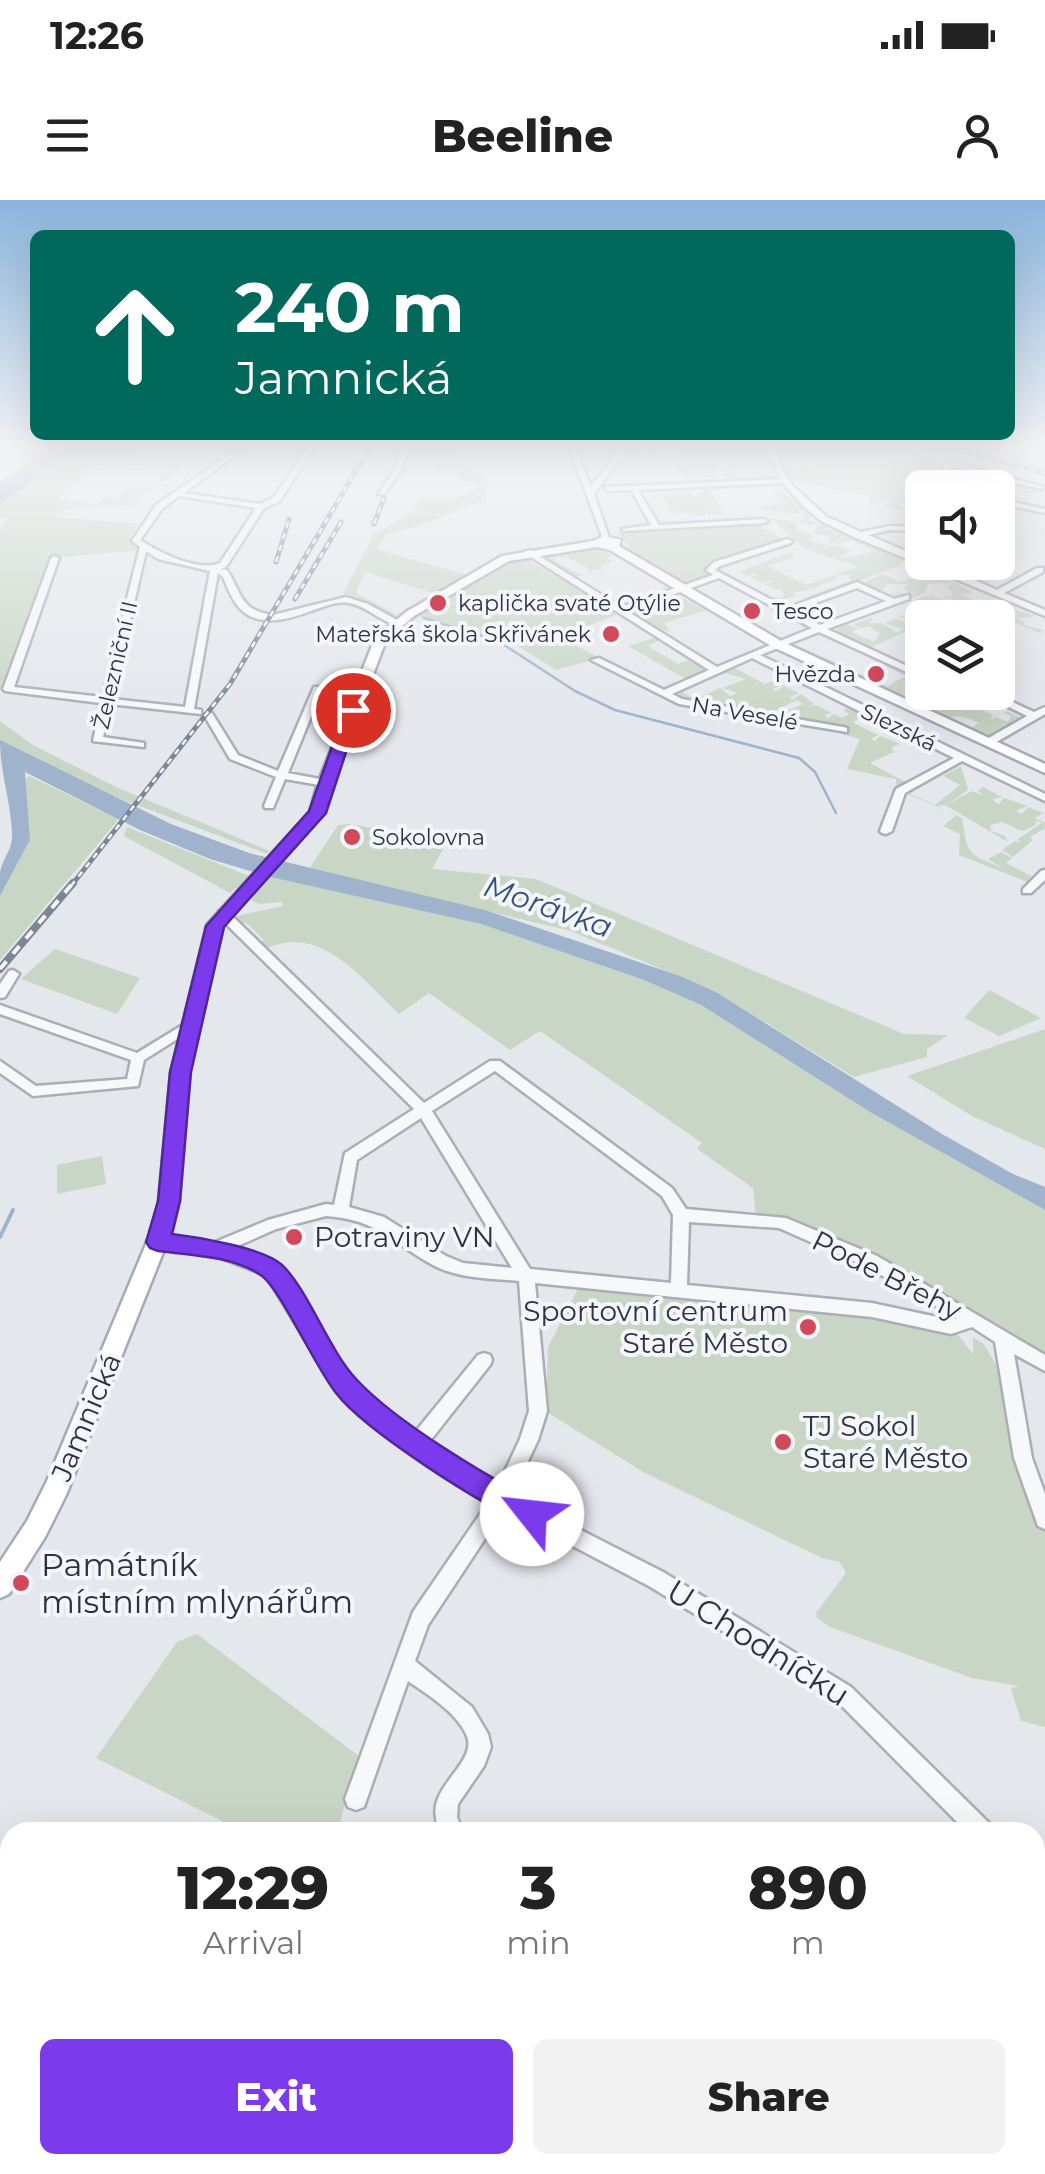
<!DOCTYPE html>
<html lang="en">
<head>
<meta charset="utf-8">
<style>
  body { margin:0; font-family:Montserrat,sans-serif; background:#f2f2f2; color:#222; height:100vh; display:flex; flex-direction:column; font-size:38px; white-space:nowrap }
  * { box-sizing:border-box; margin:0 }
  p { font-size:32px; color:#767676 }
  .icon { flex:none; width:55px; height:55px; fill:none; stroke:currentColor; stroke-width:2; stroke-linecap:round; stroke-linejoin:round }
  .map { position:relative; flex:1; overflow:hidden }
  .sheet { position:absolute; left:0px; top:1622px; width:1045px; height:352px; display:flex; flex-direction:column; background:#fff; border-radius:30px 30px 0 0; box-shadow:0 10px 40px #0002 }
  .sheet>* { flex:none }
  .hud { position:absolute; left:30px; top:30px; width:985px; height:210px; border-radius:15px; box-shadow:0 10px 40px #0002; background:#00695c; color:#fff; overflow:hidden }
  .controls { position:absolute; left:905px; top:270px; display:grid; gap:20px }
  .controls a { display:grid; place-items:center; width:110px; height:110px; border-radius:15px; background:#fff; box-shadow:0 10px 40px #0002; font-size:50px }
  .pin { position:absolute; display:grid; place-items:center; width:85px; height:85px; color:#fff; margin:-42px; border:5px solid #fff; border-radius:50%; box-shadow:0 2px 10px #0007 }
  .me { position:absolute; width:110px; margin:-55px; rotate:299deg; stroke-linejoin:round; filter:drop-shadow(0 0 8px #0008) }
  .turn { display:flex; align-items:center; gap:35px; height:210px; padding:0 40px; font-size:45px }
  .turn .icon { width:130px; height:130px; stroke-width:2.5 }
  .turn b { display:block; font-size:70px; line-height:85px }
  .eta { display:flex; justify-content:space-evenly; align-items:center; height:170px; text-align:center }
  .eta b { font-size:60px; font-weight:800; line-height:70px }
  .action { display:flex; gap:20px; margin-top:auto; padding:20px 40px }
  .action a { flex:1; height:115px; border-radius:15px; background:#7c3aed; color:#fff; font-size:40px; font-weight:800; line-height:115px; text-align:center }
  .action a+a { background:#f2f2f2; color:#222 }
  .status { display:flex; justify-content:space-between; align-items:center; height:70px; padding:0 50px; background:#fff; direction:ltr }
  .status svg { height:28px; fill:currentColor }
  header { display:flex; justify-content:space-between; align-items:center; height:130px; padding:0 40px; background:#fff; font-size:45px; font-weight:800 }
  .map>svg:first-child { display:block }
  .green { fill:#c9d6c5 }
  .water { fill:#9fb4cc }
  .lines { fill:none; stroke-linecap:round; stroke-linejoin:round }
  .stream-far1 { stroke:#9fb4cc; stroke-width:2.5 }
  .stream { stroke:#9fb4cc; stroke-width:4 }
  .minor-casing { stroke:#a9aeb7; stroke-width:5 }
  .major-casing { stroke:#a3abb8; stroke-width:5 }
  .minor { fill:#f7f8fa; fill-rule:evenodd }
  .major { fill:#fff; fill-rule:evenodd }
  .rail-far1-casing { stroke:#7d8696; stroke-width:5 }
  .rail-casing { stroke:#7d8696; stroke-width:8 }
  .rail-far1 { stroke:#f4f6f9; stroke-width:2.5; stroke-dasharray:6; stroke-linecap:butt }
  .rail { stroke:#f4f6f9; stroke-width:4; stroke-dasharray:10; stroke-linecap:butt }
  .route { fill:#7c3aed; stroke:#51269a; stroke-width:2.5 }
  .poi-dot { fill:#d1495b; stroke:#f4f6f9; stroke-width:4 }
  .labels { text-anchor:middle; stroke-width:8; stroke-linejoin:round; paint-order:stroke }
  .far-poi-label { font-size:22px; fill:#2b3445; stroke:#f4f6f9; text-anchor:start }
  .far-street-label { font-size:22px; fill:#2b3445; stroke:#f4f6f9 }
  .poi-label { font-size:28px; fill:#2b3445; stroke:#f4f6f9; text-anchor:start }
  .street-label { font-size:28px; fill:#2b3445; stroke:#f4f6f9 }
  .water-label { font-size:30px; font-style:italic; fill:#34527a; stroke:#f4f6f9 }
  .near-poi-label { font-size:32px; fill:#2b3445; stroke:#f4f6f9; text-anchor:start }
  .near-street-label { font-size:32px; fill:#2b3445; stroke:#f4f6f9 }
</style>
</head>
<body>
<div class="status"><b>12:26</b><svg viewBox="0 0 49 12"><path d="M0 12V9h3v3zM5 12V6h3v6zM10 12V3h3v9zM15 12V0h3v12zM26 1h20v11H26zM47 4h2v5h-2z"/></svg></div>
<header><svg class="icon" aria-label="menu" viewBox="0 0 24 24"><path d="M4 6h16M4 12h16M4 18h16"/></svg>Beeline<svg class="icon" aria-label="person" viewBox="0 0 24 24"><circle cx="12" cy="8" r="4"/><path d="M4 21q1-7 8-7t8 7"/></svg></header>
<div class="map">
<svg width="1045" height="1974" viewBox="0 0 1045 1974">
  <rect width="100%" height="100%" fill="#e4e7ec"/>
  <g class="green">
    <polygon points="82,247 140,247 127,262 182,264 173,268 105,263 109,264 92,266 55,302 60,303 74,290 67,299 97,305 104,297 118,298 127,287 154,288 165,270 179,270 131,304 151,309 125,305 131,297 123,305 63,309 54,317 139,324 130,337 138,350 54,358 44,384 38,388 42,390 4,486 0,488 0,330 9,318 0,317 0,304"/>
    <path d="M455,247l2,9h12l3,16 10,3 9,12 -4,5v12l-9,-2 -57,23 -35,9 -10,15 91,26 -31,19 -71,-22 -9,21 41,22 5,-2c-21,11 -37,-21 -59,-19l31,-60 38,-21 8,-15 35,1 21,-9 -5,-9 -16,-4 3,-7 -18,2 -10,-8h-21l3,-15z"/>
    <polygon points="686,247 727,252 738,281 725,283 730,279 728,276 718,275 723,274 721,269 730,269 727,262 716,263 720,270 713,271 717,277 684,277 674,260 678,260 687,272 677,253"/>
    <polygon points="776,247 905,247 942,265 944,285 922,288 922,307 895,302 905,307 896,311 883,306 892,301 874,298 882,303 870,304 869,298 872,297 788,279 783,266 858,273 798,261 782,264"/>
    <polygon points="953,247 995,251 1017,247 1012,253 1023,260 1022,256 1033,247 1045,247 1037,260 1045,262 1045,271"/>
    <polygon points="708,287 724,314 709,314 707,311 705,315 690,315 688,312 677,316 682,313 678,311 674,316 662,295 674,294 678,298 678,294 692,293 697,297 696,293 704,291 693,288"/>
    <polygon points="779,288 811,317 809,320 828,327 820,331 831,329 846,335 819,350 835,345 852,351 839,357 841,359 876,351 851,340 840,343 845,346 836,342 848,336 904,360 898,366 809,400 804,398 852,380 848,377 852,375 834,375 837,379 825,383 819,381 823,384 812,389 806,385 810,390 794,392 796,395 777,403 765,396 781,398 785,394 780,391 786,388 778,390 764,384 772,382 770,380 762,383 751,377 758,375 756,373 748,376 740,372 763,362 768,364 765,362 776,357 782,359 779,356 791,352 794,357 767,366 806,385 859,367 803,348 771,318 796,322 797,331 812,334 810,341 827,345 831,336 814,334 817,325 801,323 804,315 759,309 781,301 777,299 780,296 770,297 780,292 775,290"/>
    <polygon points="757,323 782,340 713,361 706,368 709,377 682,383 634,354 617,332"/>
    <polygon points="594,349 613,355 606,357 612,362 600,366 602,370 590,370 592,373 572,378 538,356 563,351 566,357 555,357 554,361 582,375 590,373 588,368 568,358 565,351"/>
    <polygon points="522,357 621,413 560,437 600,458 556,470 518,446 419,416 504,361"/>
    <polygon points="931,371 974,393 960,394 982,404 979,407 1010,417 1016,413 1011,408 1035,416 1018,419 1025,422 1023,425 1043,430 1040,432 1045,435 979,408 978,406 951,400 953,395 949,399 943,398 954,394 947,387 953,383 928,384 925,393 898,404 909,397 883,394 909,393 904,388 909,384 888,384 881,393 862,383 882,374 900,382 916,378 920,381 929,377 925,374"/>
    <polygon points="675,394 706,410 664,423 670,431 657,430 628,412"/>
    <polygon points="930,395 948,401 946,406 962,404 996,417 964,405 936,417 922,418 922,424 870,448 835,432 839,427 832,428 845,423 858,429 851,432 874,442 880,433 870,428 873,426 861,428 853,425 870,418 873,419 869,423 882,423 897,433 903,429 885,423 896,418 914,425 920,423 898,417 912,412 920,417 914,412 925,407 935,410 927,406 931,403 913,400"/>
    <polygon points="657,437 659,440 648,446 678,464 694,458 709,471 686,479 628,446"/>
    <path d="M792,443l95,43 19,-10 -35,-17 8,-2 43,21v14l17,1 3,4 -1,-4h7l-3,2 7,3 -2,3 23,5 -1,4 5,-2 16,7 -2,5 5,-3 12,5 3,-6 -7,-3 3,-2 13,7 -13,8 -7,-3 5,3 -17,11 -17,-9 8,-5c-15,-7 -18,-7 -33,-6z"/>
    <polygon points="733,467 765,484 774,480 782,485 773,489 775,491 784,486 799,493 790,497 792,500 801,494 814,504 807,507 816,505 832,513 825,515 828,518 834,514 842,518 849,514 843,510 850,506 861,511 857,515 863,513 875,519 867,521 860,518 852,522 878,535 871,539 875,541 880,536 900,544 891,548 894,552 870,563 907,583 896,589 896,579 847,569 860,539 842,534 844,530 775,516 803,504 797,500 767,515 680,500 680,491 695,499 720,488 730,496 738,493 722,488 746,479 722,472"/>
    <polygon points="0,521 33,545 116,587 270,651 267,654 121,599 6,546 0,540"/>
    <path d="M961,566l7,24 -22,15 26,-14 13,5 -7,-5 5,-4 19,10 -9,2 5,6 6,-7 23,8 -11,5 5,3 8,-7 14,6 -8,5 10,5v5l-15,9 3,3 -20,17 -11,-7 13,-9 5,2 -2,-4 24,-16 -7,-3 1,4c-16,13 -18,3 -34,-2l-12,3 1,6 14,5 3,6 -63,-37 -7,1 1,1 23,11c6,37 4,35 40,50l-14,-9 13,-7 11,6 -6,5 27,14 -5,1 5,3 -3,2 -71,-28 1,-21 -17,-8 14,-11 -54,-23 11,-7 4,3 -10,5 27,12 25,-20 -17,-9z"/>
    <polygon points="29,576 119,619 0,760 0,696 30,640 24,580"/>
    <polygon points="348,624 448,640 432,669 536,679 904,834 948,835 927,849 927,857 854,877 716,792 571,731 309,669 338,625"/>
    <path d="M127,627l122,49 16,5 5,-4 211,47 163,56 57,25 169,107 175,98v147l-171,-100 -90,-41 -2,4 -26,-2 -3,-30 -56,-39 5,-6 -162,-112 -30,19 -81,-57 -30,21c-36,-34 -79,-92 -133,-65l-7,-5 5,-4 -16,-16 -14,-2 3,-6 46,-10 -1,-4 -22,2 -8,-3 1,-9 -15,-5 -8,6 -106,-57z"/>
    <polygon points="55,749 140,778 117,814 21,779"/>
    <polygon points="989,790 1041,818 999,836 964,818"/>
    <polygon points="1045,829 1045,949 972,916 907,876"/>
    <polygon points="102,956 106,984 57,994 57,965"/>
    <polygon points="579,1087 808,1107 955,1131 973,1154 973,1137 984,1144 1006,1182 1032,1298 1045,1330 1045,1527 1021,1521 1011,1489 1018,1486 972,1478 830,1427 817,1418 816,1413 846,1373 840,1362 822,1358 645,1273 550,1214 546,1210 548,1147"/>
    <polygon points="197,1434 359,1556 337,1632 244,1632 96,1558 177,1442"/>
    <polygon points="366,1965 491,1965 490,1974 376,1974"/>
  </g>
  <g class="water">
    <polygon points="52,247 81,247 0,304 0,282"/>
    <path d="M0,540l171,84 78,29 236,57 195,66 36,16 226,142 71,40 32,13v23l-175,-98 -169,-107 -57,-25 -163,-56 -211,-47 -60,-18 -70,-29 -115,-58 5,68 -30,56c0,-7 0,-18 0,-24 3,-14 13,-23 12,-38 -1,-32 -12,-61 -12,-94z"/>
  </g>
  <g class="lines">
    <polyline class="stream-far1" points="424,418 498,441 575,491 615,510 799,558 815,572 836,613"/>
    <polyline class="stream" points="0,1037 13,1010"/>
    <g class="minor-casing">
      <g id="minor">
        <path d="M240,247h7l-63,46 76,11 13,-6 36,-51h6l-36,55 -15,6 -38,59 -5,2 6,1c15,23 13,41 46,45l73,-18 22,7 31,17v4c-18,-2 -31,-19 -50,-22 -13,-2 -26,4 -38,8 -24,9 -56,18 -74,-6 -6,-8 -10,-19 -14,-28l-5,-4 -24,136 7,1v4l-91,-10 -7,33 41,6v4l-51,-6 8,-38 -96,-12 -2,-2 48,-131 4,-2 4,2 -45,129 88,10 38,-150 -8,-6 24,-36zM179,296l77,12 -36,55c-22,9 -60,-10 -80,-23l22,-31zM146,351l12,8 52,12 -25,136 -73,-8z"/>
        <polygon points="404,247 410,247 399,274 384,294 378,294 392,274"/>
        <polygon points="569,247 575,247 591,287 622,247 628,247 622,256 644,255 640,247 646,247 652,257 619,260 594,294 610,341 603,339"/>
        <polygon points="697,247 769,253 768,247 774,247 782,269 793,286 827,317 861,332 890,326 922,327 922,331 890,330 868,335 922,358 922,362 933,362 997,390 1037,368 1043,368 1043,372 1004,393 1045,410 1045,416 854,337 821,321 803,306 783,283 638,290 659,325 764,319 768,321 764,323 623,331 622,329 651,325 631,290 608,291 605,287 781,279 771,258"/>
        <polygon points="905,247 913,247 951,262 1044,287 1040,289 951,267 951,288 943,288 944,265"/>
        <polygon points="998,299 1045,309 1045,313 998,303"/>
        <path d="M788,339l4,2 -1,2 -71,23 -5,4 72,38 70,-26 37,17 15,-4v4l-82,30 95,44v6l-103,-47 -59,23 285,139v7l-83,-40 -57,32 -13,38 -6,3 -4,-1 -2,-2 16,-42 58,-31 -202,-100 -80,36 10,5 161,28 4,1v4l-168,-28 -88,-44 8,-2 65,32 45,-20 -186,-118 7,-2 91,57 92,-32 -7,-5 8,-8zM719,378l93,50 -95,39 -90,-56zM857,388l29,13 -66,24 -27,-14z"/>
        <polygon points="314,487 359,488 364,491 359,494 321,492 288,573 325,580 330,583 325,586 285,579 273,608 265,608 264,606 276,577 230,559 204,515 212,513 238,555 278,571"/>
        <polygon points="978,492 991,492 1034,512 1045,507 1045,514 993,544 985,544 985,540 1027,516"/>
        <polygon points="1045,670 1045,680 1031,693 1023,693 1023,689 1041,671"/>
        <path d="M223,710l4,1 197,192 66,-42h10l172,127 14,21 100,9 91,38 168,99v16l-31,-17 18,104 13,36v35l-7,-3 -24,-68 -19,-116 -23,-15 -21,7 -79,-17 -337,-34 12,128 -9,29 -26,55 151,77 188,115 139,137 3,8h-26l-130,-131 -188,-115 -145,-76 -76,115 -13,36 57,46 16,27 3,13 -7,19 -26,38 -1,13 6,15h-22c-2,-4 -5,-9 -5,-14 -7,-33 44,-57 30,-84 -11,-23 -38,-39 -58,-53l-44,126 -8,3 -8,-3 -3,-8 68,-187 76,-111 -119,-81 -38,-36 -66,-109 -53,-20 -55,-8 -6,-2 -2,-4 2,-4 6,-2 55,8 55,-23 58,-16 8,1 11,-52 69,-44 -195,-192v-6zM495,871l167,125 11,19 -2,68 -141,-14 -98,-158zM421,918l91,150 -49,-5 -17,-7 -62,-39 -35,-10 8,-47zM326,1016c53,4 65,26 107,49 26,14 57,13 86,16l10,130 -9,28 -22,47 -68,-45 60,-76 2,-5 -2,-5 -6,-2 -6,2 -62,76 -34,-23 -38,-34 -66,-109 -47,-16 45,-20zM689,1022l90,6 86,38 92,52 -6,2 -79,-17 -185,-18z"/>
        <polygon points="13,770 19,774 5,797 0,798 0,784 9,771"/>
        <polygon points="0,805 137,853 186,823 196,823 198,826 144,860 138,886 33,896 0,873 0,861 36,886 127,879 131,860 0,814"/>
        <polygon points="1035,1672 1045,1677 1045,1704 1035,1699"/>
        <polygon points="0,1758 10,1764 10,1794 0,1788"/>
        <polygon points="176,1965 209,1965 213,1974 180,1974"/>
      </g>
    </g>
    <g class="major-casing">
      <polygon id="major" points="604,336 621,340 619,346 781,441 1045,564 1045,573 773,447 610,350 597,347 509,361 414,416 386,440 332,583 324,613 223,726 189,873 179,1001 172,1030 66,1295 45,1337 9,1394 0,1398 0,1362 27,1321 47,1281 152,1030 159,1001 171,873 207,725 310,612 318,583 375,438 406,412 502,356 593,341"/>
    </g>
    <use href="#minor" class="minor"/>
    <use href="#major" class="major"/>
    <g class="rail-far1-casing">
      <g id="rail-far1">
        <polyline points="948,247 1045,273"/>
        <polyline points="374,324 384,298"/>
        <polyline points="276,362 289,319"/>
        <polyline points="295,399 341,322"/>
        <polyline points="71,686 230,484 370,247"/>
      </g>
    </g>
    <g class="rail-casing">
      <polyline id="rail" points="0,769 73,683"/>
    </g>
    <use href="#rail-far1" class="rail-far1"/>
    <use href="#rail" class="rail"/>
  </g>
  <linearGradient id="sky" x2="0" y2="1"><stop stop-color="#8bb4dd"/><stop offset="0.47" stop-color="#f3f4f6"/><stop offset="1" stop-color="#f3f4f6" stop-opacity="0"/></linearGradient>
  <rect width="1045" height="523" fill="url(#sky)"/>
  <path class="route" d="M353,505l7,5 -34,103 -102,114 -33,145 -11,129 -8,33c25,3 92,14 110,31 27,26 47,86 75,115 39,42 133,99 185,124l4,10 -4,9 -10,4c-45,-18 -168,-97 -196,-134 -19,-23 -56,-104 -74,-117 -28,-20 -72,-21 -104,-25l-8,-3 -4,-6 12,-41 12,-129 36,-146 103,-115 36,-101z"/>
  <g class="poi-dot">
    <circle cx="438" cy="403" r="10"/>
    <circle cx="752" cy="411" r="10"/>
    <circle cx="611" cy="434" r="10"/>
    <circle cx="876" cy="474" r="10"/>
    <circle cx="352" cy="637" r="10"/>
    <circle cx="294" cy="1037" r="10"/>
    <circle cx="808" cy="1127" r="10"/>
    <circle cx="783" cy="1242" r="10"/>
    <circle cx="21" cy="1383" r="10"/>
  </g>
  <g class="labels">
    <g class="far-poi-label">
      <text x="458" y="411">kaplička svaté Otýlie</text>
      <text x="772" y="419">Tesco</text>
      <text x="591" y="442" text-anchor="end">Mateřská škola Skřivánek</text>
      <text x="856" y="482" text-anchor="end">Hvězda</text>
      <text x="372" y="645">Sokolovna</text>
    </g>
    <g class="far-street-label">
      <text transform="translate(115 465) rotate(-77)" y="8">Železniční II</text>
      <text transform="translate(745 513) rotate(10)" y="8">Na Veselé</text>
      <text transform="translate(899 527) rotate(26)" y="8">Slezská</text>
    </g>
    <g class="poi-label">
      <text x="314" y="1047">Potraviny VN</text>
      <text x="788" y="1121" text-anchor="end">Sportovní centrum<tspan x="788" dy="32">Staré Město</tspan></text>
      <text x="803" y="1236">TJ Sokol<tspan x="803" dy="32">Staré Město</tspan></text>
    </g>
    <g class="street-label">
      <text transform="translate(887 1075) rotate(27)" y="10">Pode Břehy</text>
      <text transform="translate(86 1217) rotate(-67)" y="10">Jamnická</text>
    </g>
    <g class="water-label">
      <text transform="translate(548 707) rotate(19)" y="10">Morávka</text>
    </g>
    <g class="near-poi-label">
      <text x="41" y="1376">Památník<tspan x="41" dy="37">místním mlynářům</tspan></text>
    </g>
    <g class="near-street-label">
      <text transform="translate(758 1443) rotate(32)" y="11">U Chodníčku</text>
    </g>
  </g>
</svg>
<div class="controls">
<a><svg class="icon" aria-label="sound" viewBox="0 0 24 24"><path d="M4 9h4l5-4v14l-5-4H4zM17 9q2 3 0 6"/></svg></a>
<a><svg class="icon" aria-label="layers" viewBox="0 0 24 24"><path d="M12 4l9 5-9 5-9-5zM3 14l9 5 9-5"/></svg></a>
</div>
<div class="pin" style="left:353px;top:510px;background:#d93025"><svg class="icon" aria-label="arrive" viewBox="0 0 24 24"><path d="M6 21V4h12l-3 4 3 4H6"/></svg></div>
<svg class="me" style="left:532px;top:1314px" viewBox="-20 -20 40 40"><circle r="19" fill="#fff"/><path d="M0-13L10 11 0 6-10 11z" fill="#7c3aed"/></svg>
<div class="hud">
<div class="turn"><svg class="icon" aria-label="ahead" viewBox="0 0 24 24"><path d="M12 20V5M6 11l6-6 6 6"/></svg><div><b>240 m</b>Jamnická</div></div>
</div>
<section class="sheet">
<div class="eta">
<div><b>12:29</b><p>Arrival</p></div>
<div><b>3</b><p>min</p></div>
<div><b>890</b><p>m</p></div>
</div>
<div class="action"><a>Exit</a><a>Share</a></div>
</section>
</div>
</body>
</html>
